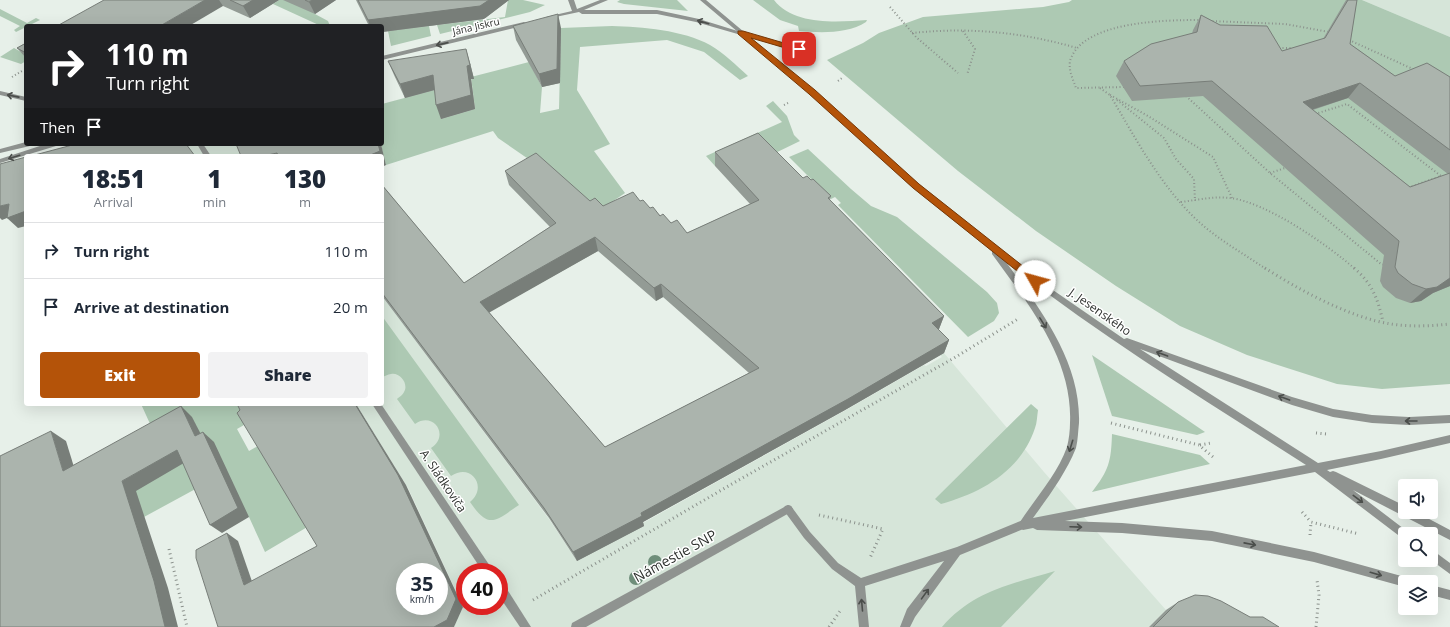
<!DOCTYPE html>
<html lang="en">
<head>
<meta charset="utf-8">
<style>
  body { margin:0; font-family:"Open Sans",sans-serif; background:#f2f2f3; color:#1f2937; height:100vh; display:flex; flex-direction:column; font-size:15px; white-space:nowrap }
  * { box-sizing:border-box; margin:0 }
  p { font-size:13px; color:#747a83 }
  .icon { flex:none; width:22px; height:22px; fill:none; stroke:currentColor; stroke-width:2; stroke-linecap:round; stroke-linejoin:round }
  .map { position:relative; flex:1; overflow:hidden }
  .panel { position:absolute; left:24px; top:154px; width:360px; height:252px; display:flex; flex-direction:column; background:#fff; border-radius:4px; box-shadow:0 4px 16px #0002 }
  .panel>* { flex:none }
  .banner { position:absolute; left:24px; top:24px; width:360px; height:122px; border-radius:4px; box-shadow:0 4px 16px #0002; background:#202124; color:#fff; overflow:hidden }
  .fabs { position:absolute; left:1398px; top:479px; display:grid; gap:8px }
  .fabs a { display:grid; place-items:center; width:40px; height:40px; border-radius:4px; background:#fff; box-shadow:0 4px 16px #0002; font-size:20px }
  .speed { position:absolute; left:396px; top:563px; display:flex; gap:8px; font-size:20px; font-weight:700; text-align:center }
  .speed>* { display:grid; place-content:center; width:52px; height:52px; border-radius:50%; background:#fff; box-shadow:0 4px 16px #0002; line-height:1 }
  .speed small { font-size:10px; font-weight:400 }
  .speed .limit { border:6px solid #d22; background:#fff; color:#111 }
  .pin { position:absolute; display:grid; place-items:center; width:34px; height:34px; color:#fff; margin:-17px; border-radius:8px; box-shadow:0 2px 6px #0006 }
  .me { position:absolute; width:44px; margin:-22px; rotate:308deg; stroke-linejoin:round; filter:drop-shadow(0 0 3px #0008) }
  .turn { display:flex; align-items:center; gap:14px; height:84px; padding:0 16px; font-size:18px }
  .turn .icon { width:52px; height:52px; stroke-width:2.5 }
  .turn b { display:block; font-size:28px; line-height:34px }
  .then { display:flex; align-items:center; height:38px; padding:0 16px; background:#0003; gap:8px; font-size:15px }
  .eta { display:flex; justify-content:space-evenly; align-items:center; height:68px; text-align:center }
  .eta b { font-size:24px; font-weight:800; line-height:28px }
  .action { display:flex; gap:8px; margin-top:auto; padding:8px 16px }
  .action a { flex:1; height:46px; border-radius:4px; background:#b45309; color:#fff; font-size:16px; font-weight:800; line-height:46px; text-align:center }
  .action a+a { background:#f2f2f3; color:#1f2937 }
  ul { padding:0; list-style:none }
  li { display:flex; align-items:center; gap:12px; height:56px; padding:0 16px; border-top:1px solid #e0e1e3 }
  li div { flex:1 }
  li b { display:block; font-size:15px }
  li em { font-style:normal }
  .map>svg:first-child { display:block }
  .built { fill:#d6e5d9; fill-rule:evenodd }
  .green { fill:#adc9b3 }
  .lines { fill:none; stroke-linecap:round; stroke-linejoin:round }
  .path-far1 { stroke:#8b918c; stroke-width:2; stroke-dasharray:1 2.5; stroke-linecap:butt }
  .path { stroke:#8b918c; stroke-width:3; stroke-dasharray:1 3.5; stroke-linecap:butt }
  .service { fill:#8f9390; fill-rule:evenodd }
  .pedestrian { fill:#8f9390; fill-rule:evenodd }
  .minor { fill:#8f9390; fill-rule:evenodd }
  .tertiary { fill:#8f9390; fill-rule:evenodd }
  .tree { fill:#6f8e7a }
  .wall { fill:#939b95; fill-rule:evenodd }
  .shaded-wall { fill:#787e79 }
  .building { fill:#abb4ad; stroke:#787e79; fill-rule:evenodd }
  .oneway { stroke:#4b4e4b }
  .route { fill:#b45309; stroke:#753606 }
  .labels { text-anchor:middle; stroke-width:3; stroke-linejoin:round; paint-order:stroke }
  .far-street-label { font-size:10px; fill:#2e312e; stroke:#fff }
  .street-label { font-size:12px; fill:#2e312e; stroke:#fff }
  .near-street-label { font-size:14px; fill:#2e312e; stroke:#fff }
</style>
</head>
<body>
<div class="map">
<svg width="1450" height="627" viewBox="0 0 1450 627">
  <rect width="100%" height="100%" fill="#e7f0e9"/>
  <g class="built">
    <polygon points="1362,0 1450,0 1450,37"/>
    <polygon points="186,144 242,144 247,156 195,156"/>
    <path d="M382,296l167,223 28,42 66,-38 203,-113 78,-45 2,1 16,-9 -2,-2 4,-2 100,119 122,138 -17,17h-695l9,-21 -55,-118 -52,-84h26zM465,572h34v34h-34z"/>
  </g>
  <g class="green">
    <polygon points="279,0 302,0 315,14 328,21 330,26 321,26 273,4"/>
    <polygon points="508,0 523,0 545,5 530,12 440,34 437,25 505,17"/>
    <polygon points="620,0 677,0 688,11 624,4 617,2"/>
    <path d="M753,0h21c20,26 64,22 93,20l-1,2c-18,12 -46,11 -67,9l-1,-5 -18,-6z"/>
    <polygon points="1072,0 1362,0 1450,37 1450,384 1382,389 1337,384 1247,355 1180,326 1116,286 1036,231 958,171 827,60 863,43 879,33 923,17 1043,7 1069,2"/>
    <polygon points="0,9 27,23 36,18 40,20 16,32 14,30 20,26 0,16"/>
    <polygon points="429,26 431,36 391,46 388,31"/>
    <path d="M612,26c30,1 71,4 98,19 14,8 26,20 38,31l-8,4 -36,-28 -37,-12 -87,7 -3,43 33,54 -16,7 31,42 -32,22 -53,-48 -42,-29 -5,-7 -107,34 -5,-20 -26,-1h27v-40l56,-15 3,30 34,-10 -4,-32 58,-15 13,25 -2,26 19,-4 2,-81z"/>
    <polygon points="14,48 23,53 26,52 26,61 21,64 0,57"/>
    <polygon points="773,101 787,116 794,135 800,141 767,157 715,166 706,156 782,122 766,106"/>
    <polygon points="808,149 851,189 871,206 897,217 987,292 997,303 999,313 994,321 968,337 838,205 841,203 835,197 831,199 789,157"/>
    <path d="M382,316l137,189c-24,16 -30,25 -49,-3 18,-14 2,-40 -19,-26l-20,-28c19,-12 3,-37 -16,-24l-18,-25c2,-2 6,-4 7,-7 5,-8 -4,-20 -13,-18 -3,0 -7,3 -9,3z"/>
    <polygon points="1092,355 1205,432 1197,435 1112,416"/>
    <polygon points="141,404 241,404 251,421 237,429 249,451 263,443 309,526 265,552 249,517 201,486 98,542 156,437"/>
    <path d="M1031,404l7,6c-1,6 -1,13 -3,18 -14,43 -54,65 -94,76l-6,-5z"/>
    <path d="M1112,434l88,21 10,9 -118,28c17,-22 19,-30 20,-58z"/>
    <path d="M1055,571l-54,56h-59c31,-36 70,-43 113,-56z"/>
  </g>
  <g class="lines">
    <g class="path-far1">
      <polyline points="890,7 916,37 958,73"/>
      <polyline points="1209,21 1285,24 1329,32"/>
      <polyline points="963,31 975,49 967,75"/>
      <path d="M912,33c57,-6 110,-1 165,15"/>
      <polyline points="1349,40 1415,70"/>
      <polyline points="1279,48 1294,48"/>
      <polyline points="12,77 22,71"/>
      <polyline points="838,81 842,78"/>
      <path d="M1124,87l-48,1c-3,-9 -9,-20 -5,-30 15,-37 95,-38 129,-38"/>
      <path d="M1100,88l10,7c26,44 51,92 89,127 20,18 45,32 67,47"/>
      <polyline points="1110,95 1148,116 1213,157 1232,198"/>
      <polyline points="1186,96 1270,173 1381,264 1385,265"/>
      <polyline points="1117,100 1164,138 1176,159 1194,179 1195,201"/>
      <polyline points="784,105 788,103"/>
      <polyline points="1315,114 1347,104 1441,176 1407,188"/>
      <polyline points="1270,173 1285,168"/>
      <path d="M1181,202c16,-2 33,-6 49,-4 36,4 98,47 125,71"/>
    </g>
    <g class="path">
      <path d="M1265,268c34,22 86,50 126,56 20,3 40,2 59,0"/>
      <path d="M1354,268c18,15 24,31 29,54"/>
      <polyline points="1111,423 1199,445 1213,457"/>
      <polyline points="1316,433 1327,434"/>
      <polyline points="1200,445 1211,443"/>
      <polyline points="1302,512 1311,522"/>
      <polyline points="819,515 883,529 870,558"/>
      <polyline points="1310,535 1311,522 1359,534"/>
      <polyline points="169,549 187,627"/>
      <polyline points="533,600 737,481 954,358 1018,319"/>
      <polyline points="829,627 840,611"/>
      <polyline points="1316,627 1319,595 1317,580"/>
    </g>
    <polygon class="service" points="741,31 815,53 816,54 813,56 739,34 738,33"/>
    <g class="pedestrian">
      <polygon points="197,144 203,144 211,156 204,156"/>
      <polygon points="372,404 381,404 494,572 483,572"/>
      <polygon points="788,505 791,506 793,509 791,512 586,627 571,627 572,623"/>
      <polygon points="499,582 503,583 531,627 520,627 499,596"/>
    </g>
    <g class="minor">
      <polygon points="568,0 574,0 577,9 600,0 608,0 584,10 657,10 699,19 744,33 741,35 696,22 657,14 582,14 579,12 546,19 546,17 572,11"/>
      <polygon points="524,22 527,24 526,25 382,60 382,56"/>
      <polygon points="0,91 26,97 26,101 0,95"/>
      <polygon points="26,142 26,144 31,144 30,146 0,153 0,149"/>
      <polygon points="46,144 57,144 56,146 0,163 0,159"/>
      <polygon points="788,505 791,506 810,532 838,563 861,578 957,547 1023,520 1026,522 1028,525 1026,528 960,555 915,617 910,627 900,627 907,609 944,561 865,586 869,627 859,627 855,586 832,569 804,538 785,512 783,509 785,506"/>
    </g>
    <g class="tertiary">
      <path d="M700,0h6l108,91 105,93 131,104 74,51 3,-1 165,59 41,12 39,6 37,2 41,-2v8l-41,2 -37,-2 -39,-6 -41,-12 -152,-56 178,114 63,-12 69,-16v8l-69,16 -54,11 3,2 3,-1 3,1 69,34v6h11l34,18v10l-97,-50 55,42 1,2h-4v6l-3,-2 -87,-66 -250,49 57,2 90,8 102,21 91,25 4,1 1,4h-5v5l-91,-25 -102,-21 -90,-8 -85,-3 -4,-2 -10,2 -3,-2 -2,-3 2,-3c15,-23 38,-49 47,-75 2,-8 3,-17 3,-24 3,-65 -42,-119 -78,-169v-3l-79,-63 -103,-95zM1006,262c95,75 199,138 300,203l-273,53c16,-22 33,-45 43,-70 2,-8 2,-17 3,-25 2,-61 -38,-113 -73,-161z"/>
      <polygon points="1431,549 1450,563 1450,574 1431,560"/>
      <polygon points="1431,585 1450,590 1450,600 1431,595"/>
    </g>
  </g>
  <g class="tree">
    <circle cx="655" cy="562" r="7"/>
    <circle cx="636" cy="578" r="7"/>
  </g>
  <g class="wall">
    <polygon points="104,0 279,0 250,18 223,6"/>
    <polygon points="283,0 336,0 315,14"/>
    <polygon points="356,0 509,0 484,19 382,32 382,26 369,26"/>
    <path d="M1346,0h11l-7,44 45,32 55,1v209l-17,7 -12,8 -11,2 -14,-5 -13,-11 -3,-6 4,-26 -181,-159 -71,5 -16,-25 8,-15 68,-27 1,-4 8,-15 19,10 62,26 41,-12zM1348,98l100,76 -38,13 -97,-77z"/>
    <polygon points="513,26 561,28 560,83 542,87 516,40"/>
    <polygon points="26,43 26,58 17,48"/>
    <polygon points="388,61 470,63 474,79 471,79 475,109 441,119 435,90 405,98 394,75"/>
    <path d="M715,152l88,26 8,2 20,16 -1,4 114,116 -5,13h-1l11,11 -5,13 -99,57 -202,112 1,4 -67,35 -28,-43 -167,-222v-111l82,98 86,-56 -41,-42 -4,-14 98,35 37,-5 31,22 16,10 63,-29 -35,-38zM598,251l58,50 7,-4 86,76 -144,74 -116,-135z"/>
    <polygon points="1178,602 1250,617 1279,627 1149,627 1166,610"/>
  </g>
  <g class="shaded-wall">
    <polygon points="205,0 219,0 223,6 189,26 160,26"/>
    <polygon points="253,0 279,0 250,18 243,6"/>
    <polygon points="312,0 336,0 315,14 309,2"/>
    <polygon points="489,0 509,0 484,19 382,32 382,26 370,26 368,20"/>
    <polygon points="558,14 561,28 560,83 542,87 539,74"/>
    <polygon points="466,49 470,63 474,79 471,79 475,109 441,119 436,105 467,66"/>
    <polygon points="433,75 438,89 405,98 400,84"/>
    <polygon points="1360,83 1348,98 1292,116 1303,102"/>
    <polygon points="378,144 381,144 386,165 382,167 382,156 368,156"/>
    <polygon points="277,153 279,156 263,156"/>
    <polygon points="9,204 26,211 26,226 18,228 7,218 2,220 0,218 0,206"/>
    <polygon points="595,237 598,251 485,315 480,302"/>
    <polygon points="1450,278 1450,286 1433,293 1421,301 1410,303 1426,289"/>
    <polygon points="661,284 663,297 656,301 654,288"/>
    <polygon points="944,316 939,329 927,335 932,323"/>
    <polygon points="949,340 944,353 845,410 643,522 644,526 577,561 573,552 641,513"/>
    <polygon points="355,404 356,404 406,485 463,607 454,627 434,627"/>
    <polygon points="181,406 192,417 207,446 195,436"/>
    <polygon points="51,431 66,441 78,480 63,471"/>
    <polygon points="203,432 214,442 249,517 222,533 210,525"/>
    <polygon points="177,450 189,460 136,491 168,588 178,627 165,627 122,481"/>
    <polygon points="227,533 238,541 256,593 244,585"/>
  </g>
  <g class="building">
    <polygon points="104,0 205,0 160,26 57,26"/>
    <polygon points="230,0 253,0 243,6"/>
    <polygon points="305,0 312,0 309,2"/>
    <polygon points="358,0 489,0 480,6 368,20"/>
    <polygon points="1348,0 1357,0 1350,44 1395,76 1427,63 1450,77 1450,150 1360,83 1303,102 1410,187 1450,173 1450,278 1437,287 1426,289 1412,284 1398,273 1395,267 1399,241 1212,81 1140,86 1124,61 1151,44 1197,32 1201,15 1220,25 1267,26 1282,51 1325,38"/>
    <polygon points="558,14 557,69 539,74 513,26"/>
    <polygon points="26,43 26,53 17,48"/>
    <polygon points="466,49 470,65 467,66 471,95 436,105 433,75 400,84 388,61"/>
    <path d="M758,133l45,45 4,-2 4,4 2,-1 18,17 -3,2 116,118 -12,7 17,17 -101,59 -207,114 1,3 -69,36 -29,-44 -162,-215v-108l82,98 92,-60 -51,-52 31,-18 54,48 5,-3 8,8 30,-14 7,9 3,-1 7,8 3,-1 7,9 3,-2 8,9 6,-3 10,13 72,-33 -44,-48zM595,237l59,51 7,-4 98,84 -154,79 -125,-145z"/>
    <polygon points="76,144 186,144 195,156 31,156"/>
    <polygon points="236,144 378,144 380,151 368,156 279,156 277,153 263,156 241,156"/>
    <polygon points="26,157 26,211 7,218 9,204 0,206 0,164"/>
    <path d="M237,404h118l43,71 58,124 -9,21 -13,7h-216l-22,-69v-8l31,-17 17,52 73,-39 -80,-133 3,-3zM405,572h34v34h-34z"/>
    <polygon points="181,406 195,436 203,432 238,508 210,525 177,450 122,481 154,581 165,627 0,627 0,456 51,431 63,471"/>
    <polygon points="1195,595 1208,596 1221,601 1250,617 1263,617 1279,627 1153,627 1178,602"/>
  </g>
  <defs><path id="oneway-shaft" d="M-6 0H5M1.5-3L5.5 0L1.5 3" fill="none" stroke-width="1.6" stroke-linecap="round" stroke-linejoin="round"/></defs>
  <g class="oneway">
    <use href="#oneway-shaft" transform="translate(703 22) rotate(-164)"/>
    <use href="#oneway-shaft" transform="translate(442 44) rotate(167)"/>
    <use href="#oneway-shaft" transform="translate(13 96) rotate(-169)"/>
    <use href="#oneway-shaft" transform="translate(14 157) rotate(163)"/>
    <use href="#oneway-shaft" transform="translate(1043 323) rotate(58)"/>
    <use href="#oneway-shaft" transform="translate(1162 354) rotate(-160)"/>
    <use href="#oneway-shaft" transform="translate(1284 398) rotate(-160)"/>
    <use href="#oneway-shaft" transform="translate(1411 421) rotate(180)"/>
    <use href="#oneway-shaft" transform="translate(1071 446) rotate(107)"/>
    <use href="#oneway-shaft" transform="translate(1358 499) rotate(37)"/>
    <use href="#oneway-shaft" transform="translate(1076 527) rotate(2)"/>
    <use href="#oneway-shaft" transform="translate(1250 544) rotate(11)"/>
    <use href="#oneway-shaft" transform="translate(1376 574) rotate(16)"/>
    <use href="#oneway-shaft" transform="translate(925 594) rotate(-54)"/>
    <use href="#oneway-shaft" transform="translate(862 605) rotate(-95)"/>
  </g>
  <polygon class="route" points="738,31 743,31 801,48 801,51 799,52 751,38 815,90 919,184 1038,278 1040,281 1038,283 1032,283 913,188 809,94 738,34"/>
  <g class="labels">
    <g class="far-street-label">
      <text transform="translate(476 26) rotate(-13)" y="4">Jána Jiskru</text>
    </g>
    <g class="street-label">
      <text transform="translate(1100 312) rotate(35)" y="4">J. Jesenského</text>
      <text transform="translate(443 481) rotate(56)" y="4">A. Sládkoviča</text>
    </g>
    <g class="near-street-label">
      <text transform="translate(675 556) rotate(-29)" y="5">Námestie SNP</text>
    </g>
  </g>
</svg>
<div class="fabs">
<a><svg class="icon" aria-label="sound" viewBox="0 0 24 24"><path d="M4 9h4l5-4v14l-5-4H4zM17 9q2 3 0 6"/></svg></a>
<a><svg class="icon" aria-label="search" viewBox="0 0 24 24"><circle cx="10" cy="10" r="6"/><path d="M15 15l6 6"/></svg></a>
<a><svg class="icon" aria-label="layers" viewBox="0 0 24 24"><path d="M12 4l9 5-9 5-9-5zM3 14l9 5 9-5"/></svg></a>
</div>
<div class="speed"><div>35<small>km/h</small></div><div class="limit">40</div></div>
<div class="pin" style="left:799px;top:49px;background:#d93025"><svg class="icon" aria-label="arrive" viewBox="0 0 24 24"><path d="M6 21V4h12l-3 4 3 4H6"/></svg></div>
<svg class="me" style="left:1035px;top:281px" viewBox="-20 -20 40 40"><circle r="19" fill="#fff"/><path d="M0-13L10 11 0 6-10 11z" fill="#b45309"/></svg>
<div class="banner">
<div class="turn"><svg class="icon" aria-label="right" viewBox="0 0 24 24"><path d="M7 20v-9h11M14 6l5 5-5 5"/></svg><div><b>110 m</b>Turn right</div></div>
<div class="then">Then<svg class="icon" aria-label="arrive" viewBox="0 0 24 24"><path d="M6 21V4h12l-3 4 3 4H6"/></svg></div>
</div>
<section class="panel">
<div class="eta">
<div><b>18:51</b><p>Arrival</p></div>
<div><b>1</b><p>min</p></div>
<div><b>130</b><p>m</p></div>
</div>
<ul>
<li><svg class="icon" aria-label="right" viewBox="0 0 24 24"><path d="M7 20v-9h11M14 6l5 5-5 5"/></svg><div><b>Turn right</b></div><em>110 m</em></li>
<li><svg class="icon" aria-label="arrive" viewBox="0 0 24 24"><path d="M6 21V4h12l-3 4 3 4H6"/></svg><div><b>Arrive at destination</b></div><em>20 m</em></li>
</ul>
<div class="action"><a>Exit</a><a>Share</a></div>
</section>
</div>
</body>
</html>
